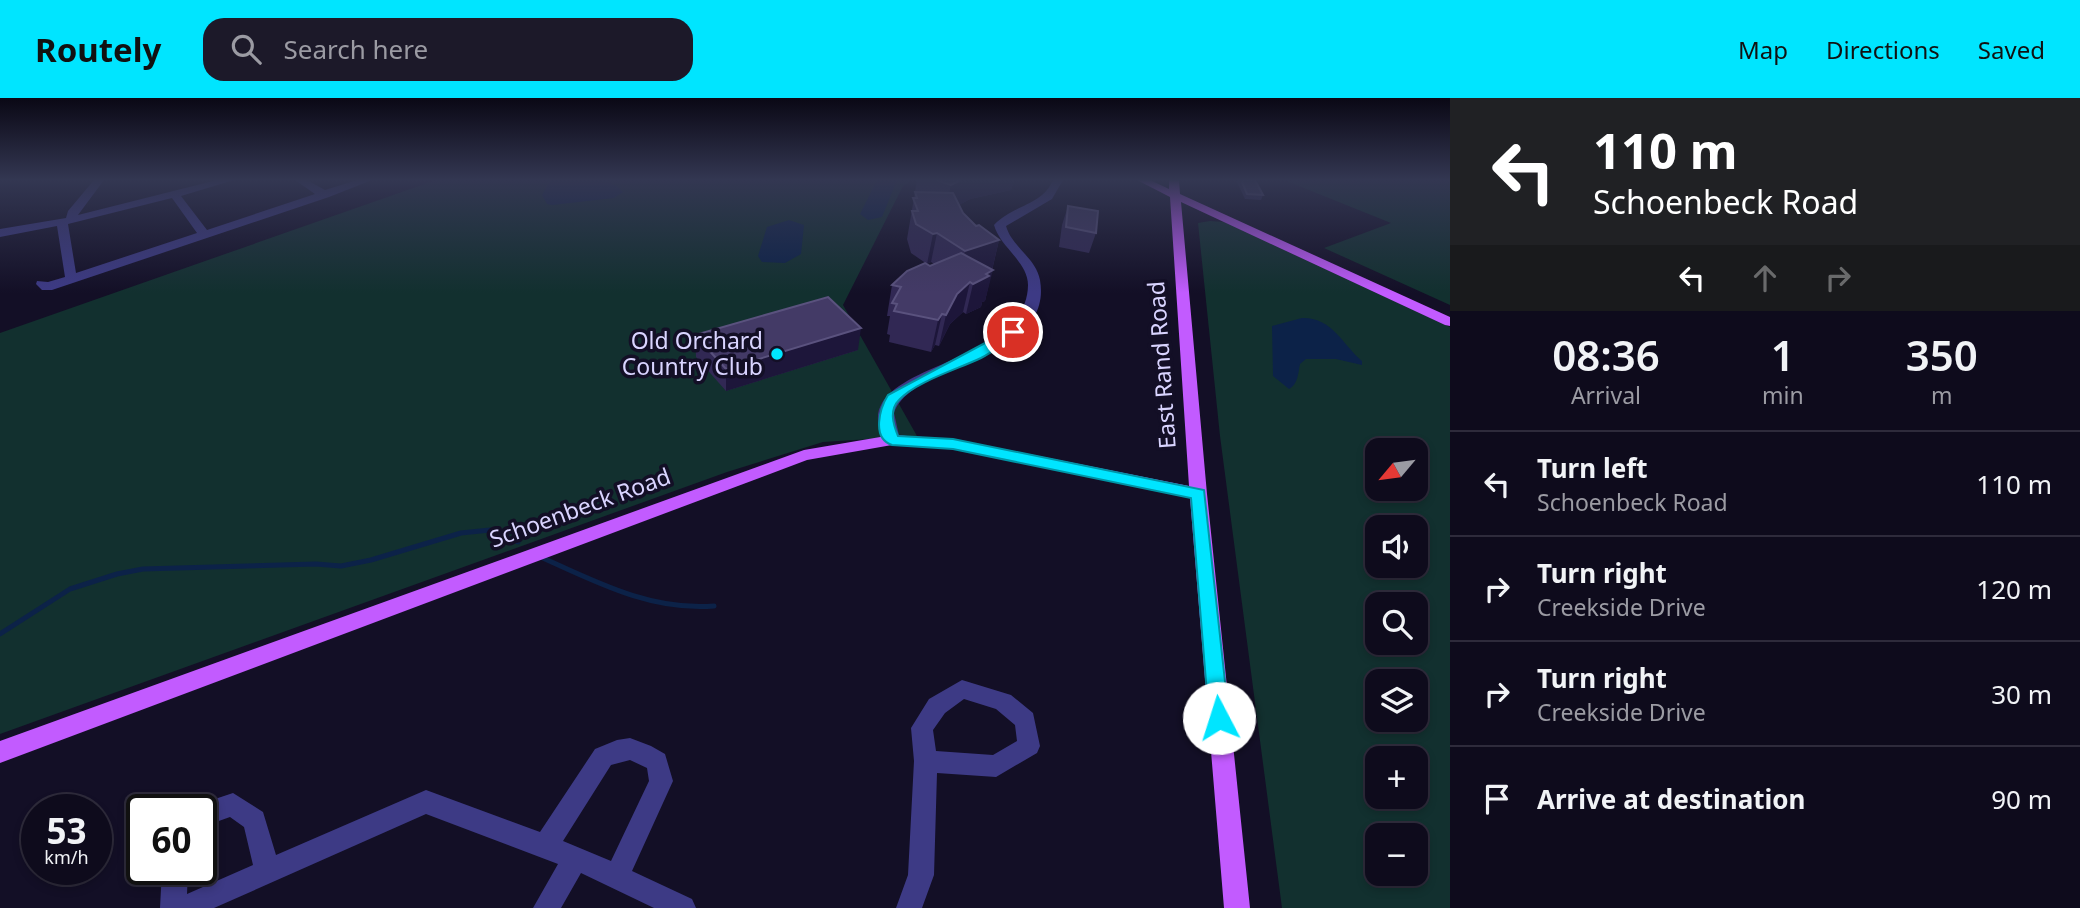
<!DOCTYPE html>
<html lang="en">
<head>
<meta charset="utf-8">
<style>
  body { margin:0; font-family:"Noto Sans",sans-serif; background:#1c1929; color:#f1f3f6; height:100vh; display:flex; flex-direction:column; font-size:26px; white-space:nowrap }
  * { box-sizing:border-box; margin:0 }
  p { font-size:23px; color:#9b9ba3 }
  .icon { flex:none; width:38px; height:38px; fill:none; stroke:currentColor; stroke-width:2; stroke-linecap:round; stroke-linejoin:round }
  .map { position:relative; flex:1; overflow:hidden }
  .panel { display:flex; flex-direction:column; background:#0e0b1c; width:630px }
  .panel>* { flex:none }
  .hud { background:#202124; color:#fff; overflow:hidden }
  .needle { width:46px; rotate:241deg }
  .controls { position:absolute; left:1365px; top:340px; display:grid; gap:14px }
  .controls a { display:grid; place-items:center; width:63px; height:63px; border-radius:14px; background:#0e0b1c; box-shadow:0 4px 10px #0003,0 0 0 2px #2e2b3b; font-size:35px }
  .speed { position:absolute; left:21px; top:696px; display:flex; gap:14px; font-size:35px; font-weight:700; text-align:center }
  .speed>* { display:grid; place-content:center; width:91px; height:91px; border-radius:50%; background:#0e0b1c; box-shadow:0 4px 10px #0003,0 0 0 2px #2e2b3b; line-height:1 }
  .speed small { font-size:18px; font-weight:400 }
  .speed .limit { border:4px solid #111; border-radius:10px; background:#fff; color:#111 }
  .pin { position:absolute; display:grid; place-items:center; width:60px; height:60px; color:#fff; margin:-30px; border:4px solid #fff; border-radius:50%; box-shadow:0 2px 7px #0007 }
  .me { position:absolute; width:77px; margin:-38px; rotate:355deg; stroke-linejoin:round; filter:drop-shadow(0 0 5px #0008) }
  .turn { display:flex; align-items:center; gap:24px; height:147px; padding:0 28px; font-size:32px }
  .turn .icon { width:91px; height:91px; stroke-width:2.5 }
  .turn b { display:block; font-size:49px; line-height:60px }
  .lanes { display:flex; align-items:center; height:66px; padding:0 28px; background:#0003; justify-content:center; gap:35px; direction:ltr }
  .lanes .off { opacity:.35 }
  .eta { display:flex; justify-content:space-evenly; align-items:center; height:119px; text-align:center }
  .eta b { font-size:42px; font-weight:600; line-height:49px }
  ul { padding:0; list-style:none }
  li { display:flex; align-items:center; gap:21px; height:105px; padding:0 28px; border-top:2px solid #2e2b3b }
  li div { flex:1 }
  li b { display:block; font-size:26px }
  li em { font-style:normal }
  header { display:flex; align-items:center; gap:42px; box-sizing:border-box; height:98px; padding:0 35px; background:#00e5ff; color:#111 }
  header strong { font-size:33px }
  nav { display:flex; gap:38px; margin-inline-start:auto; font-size:24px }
  .search { width:490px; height:63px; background:#1c1929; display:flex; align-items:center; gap:18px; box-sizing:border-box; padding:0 24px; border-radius:21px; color:#9b9ba3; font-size:26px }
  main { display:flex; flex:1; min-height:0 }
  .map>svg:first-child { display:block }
  .green { fill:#12302f; fill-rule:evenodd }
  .water { fill:#0c2248 }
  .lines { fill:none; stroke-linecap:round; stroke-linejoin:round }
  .stream { stroke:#0c2248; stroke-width:5 }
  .minor { fill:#3d3a85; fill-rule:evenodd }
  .major { fill:#c25bff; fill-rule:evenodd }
  .wall { fill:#312854 }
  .shaded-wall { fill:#1d163a }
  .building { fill:#433a66; stroke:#5a527e; stroke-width:2 }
  .route { fill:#00e5ff; stroke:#0095a6; stroke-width:2 }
  .poi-dot { fill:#00e5ff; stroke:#130f26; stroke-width:2.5 }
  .labels { text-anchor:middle; stroke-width:7; stroke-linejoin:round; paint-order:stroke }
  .poi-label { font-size:23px; fill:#d9d4ff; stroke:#130f26; text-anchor:end }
  .street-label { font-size:23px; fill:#d9d4ff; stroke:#130f26 }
</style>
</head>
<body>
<header>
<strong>Routely</strong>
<div class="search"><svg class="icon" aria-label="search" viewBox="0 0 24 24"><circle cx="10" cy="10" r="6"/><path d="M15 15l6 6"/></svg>Search here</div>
<nav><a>Map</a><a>Directions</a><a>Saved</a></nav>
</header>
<main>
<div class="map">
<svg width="1450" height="810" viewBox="0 0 1450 810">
  <rect width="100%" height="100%" fill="#130f26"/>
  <g class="green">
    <polygon points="436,82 912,82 903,88 843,207 917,338 823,344 727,374 0,636 0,235"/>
    <polygon points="1284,82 1450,82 1450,207 1324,150 1391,125"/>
    <path d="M1210,123l14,1 226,105v581h-168l-62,-472 -22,-213zM1377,352h39v38h-39zM1377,429h39v38h-39zM1377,506h39v38h-39zM1377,583h39v38h-39zM1377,660h39v38h-39zM1377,737h39v38h-39z"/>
  </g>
  <g class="water">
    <path d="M551,82c22,0 57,-7 72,12l-9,6 -62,7 -5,-1 -5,-9z"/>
    <polygon points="877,82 897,82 882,119 868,122 860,116"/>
    <polygon points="789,122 804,127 801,156 785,165 762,164 758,158 767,129"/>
    <path d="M1302,220c30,-1 40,26 60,43v4l-26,-6h-30l-6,5c-2,10 -2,20 -11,25l-16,-13 -1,-50z"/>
  </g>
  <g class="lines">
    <g class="stream">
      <path d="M543,460c55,25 109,53 171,48"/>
      <polyline points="0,536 70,491 117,476 143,471 316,466 341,468 371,462 461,435 490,432 518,444"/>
    </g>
    <g class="minor">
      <path d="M94,82h10l-26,35 139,-35h17l-53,16 26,34 108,-36 -20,-14h12l18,10 32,-10h15l-43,17 -277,93h-10l-6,-6 1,-3 11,1 17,-5 -8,-51 -57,11v-8l66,-11 2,-7zM172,100l25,35 -121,40 -8,-49z"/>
      <path d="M1053,82h10l-11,19 -46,27c6,21 30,32 34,54 14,82 -127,80 -146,133l6,27 -2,4h-12c-49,-84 141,-71 142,-159 0,-23 -28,-38 -34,-60 18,-20 48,-19 59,-45z"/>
      <path d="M962,582l49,15 22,18 7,33 -3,7 -41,24 -59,-4 -3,102 -12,33h-26l12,-33 6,-114 -3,-33 18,-29zM964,601l32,10 19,16 2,16 -24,14 -57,-4 -3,-21 12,-17z"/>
      <path d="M630,640l21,8 14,8 8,27 -41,90 60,28 4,9h-42l-73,-35 -20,35h-28l25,-44 -132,-50 -212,94h-54l2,-38h26l-1,24 66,-29 -9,-38 -14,-10 -14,5 -15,9v-21h-8l7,-6 33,-11 30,19 13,43 150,-65 114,42 55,-83 22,-9zM630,662l17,8 2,13 -38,80 -48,-20 48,-76z"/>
    </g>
    <polygon class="major" points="1137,82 1150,82 1169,91 1169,82 1179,82 1180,96 1450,219 1450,228 1445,227 1181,104 1207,396 1250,810 1224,810 1190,400 953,351 892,347 807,362 0,665 0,643 804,352 892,337 953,341 1189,388 1170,99"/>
  </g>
  <g class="wall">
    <polygon points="917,82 1014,82 1011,92 970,101 959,107 963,115 976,128 999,142 985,203 982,204 981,209 966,216 963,214 950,226 939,248 935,247 931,254 889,244 890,237 887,236 890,218 887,218 892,187 934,166 931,164 927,166 911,155 907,141"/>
    <polygon points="1236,82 1255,82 1263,97 1261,102 1245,101"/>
    <polygon points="1068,108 1096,135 1089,155 1059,149 1062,127"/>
    <polygon points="695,237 858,252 726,293 696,259"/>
  </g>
  <g class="shaded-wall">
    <polygon points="961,82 1014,82 1011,92 970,101 945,115 951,87"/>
    <polygon points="937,135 931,164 927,166 933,136"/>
    <polygon points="999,142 992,172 958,183 965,153"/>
    <polygon points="993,172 985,203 982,204 981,209 966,216 973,186"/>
    <polygon points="970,184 963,214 950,226 939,248 946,217 957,196"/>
    <polygon points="942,216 935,247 931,254 938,222"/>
    <polygon points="861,230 858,252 726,293 726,271"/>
  </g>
  <g class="building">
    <polygon points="936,82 961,82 951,87"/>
    <polygon points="1241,82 1255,82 1263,97 1247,96"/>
    <polygon points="915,94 953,95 963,115 976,128 979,127 999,142 965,153 937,135 933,136 916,126 912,113 918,113 913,100 917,100"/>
    <polygon points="1068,108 1098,113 1096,135 1066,129"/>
    <polygon points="961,155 993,172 986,176 989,178 973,186 970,184 957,196 946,217 942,216 938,222 894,213 897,206 892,205 901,189 892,187 907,173 925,165 930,168"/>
    <polygon points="828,199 861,230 726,271 695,237"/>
  </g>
  <linearGradient id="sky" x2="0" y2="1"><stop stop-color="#0a0815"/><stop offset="0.42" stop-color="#333752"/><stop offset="1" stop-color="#333752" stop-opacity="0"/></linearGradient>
  <rect width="1450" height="195" fill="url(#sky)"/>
  <path class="route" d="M1013,230l7,4 -2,3c-12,7 -24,16 -37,23 -23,11 -66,24 -82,42 -10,10 -6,24 -1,36l55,3 251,51 25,228 -3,7 -7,2 -7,-2 -3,-7 -18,-220 -238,-49 -61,-4c-21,-7 -12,-37 -4,-50z"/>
  <circle class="poi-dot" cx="777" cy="256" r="7"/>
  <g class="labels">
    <g class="poi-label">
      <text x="763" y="251">Old Orchard<tspan x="763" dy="26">Country Club</tspan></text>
    </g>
    <g class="street-label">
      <text transform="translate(1162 267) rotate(-94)" y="8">East Rand Road</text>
      <text transform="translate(580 410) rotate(-20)" y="8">Schoenbeck Road</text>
    </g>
  </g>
</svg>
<div class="controls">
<a><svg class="needle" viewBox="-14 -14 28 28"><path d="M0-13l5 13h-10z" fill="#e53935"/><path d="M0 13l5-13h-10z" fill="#9b9ba3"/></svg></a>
<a><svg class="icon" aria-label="sound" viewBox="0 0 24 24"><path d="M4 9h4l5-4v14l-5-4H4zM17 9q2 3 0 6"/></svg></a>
<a><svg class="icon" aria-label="search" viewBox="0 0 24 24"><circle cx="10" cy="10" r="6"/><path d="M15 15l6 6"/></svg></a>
<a><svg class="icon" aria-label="layers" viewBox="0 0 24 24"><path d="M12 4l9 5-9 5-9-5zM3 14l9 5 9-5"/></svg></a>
<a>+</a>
<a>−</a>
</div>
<div class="speed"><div>53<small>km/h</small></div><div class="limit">60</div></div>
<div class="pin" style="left:1013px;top:234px;background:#d93025"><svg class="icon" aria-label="arrive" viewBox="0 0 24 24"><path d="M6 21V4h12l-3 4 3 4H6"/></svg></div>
<svg class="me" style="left:1219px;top:620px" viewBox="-20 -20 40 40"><circle r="19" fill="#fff"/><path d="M0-13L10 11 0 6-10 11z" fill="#00e5ff"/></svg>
</div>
<section class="panel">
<div class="hud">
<div class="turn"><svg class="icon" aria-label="left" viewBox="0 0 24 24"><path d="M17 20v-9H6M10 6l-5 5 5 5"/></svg><div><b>110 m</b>Schoenbeck Road</div></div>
<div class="lanes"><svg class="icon" aria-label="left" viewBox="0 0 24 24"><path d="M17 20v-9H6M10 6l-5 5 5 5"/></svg><svg class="icon off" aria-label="ahead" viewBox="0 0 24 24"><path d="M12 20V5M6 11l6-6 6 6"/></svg><svg class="icon off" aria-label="right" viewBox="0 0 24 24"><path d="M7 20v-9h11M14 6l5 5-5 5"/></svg></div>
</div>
<div class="eta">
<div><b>08:36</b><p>Arrival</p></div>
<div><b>1</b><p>min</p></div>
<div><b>350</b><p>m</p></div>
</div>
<ul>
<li><svg class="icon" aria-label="left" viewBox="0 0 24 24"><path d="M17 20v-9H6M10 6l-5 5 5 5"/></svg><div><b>Turn left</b><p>Schoenbeck Road</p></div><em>110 m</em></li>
<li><svg class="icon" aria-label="right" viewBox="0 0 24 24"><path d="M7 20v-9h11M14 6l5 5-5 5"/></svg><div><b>Turn right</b><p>Creekside Drive</p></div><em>120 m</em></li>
<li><svg class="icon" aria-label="right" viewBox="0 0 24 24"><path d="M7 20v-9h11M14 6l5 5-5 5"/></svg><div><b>Turn right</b><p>Creekside Drive</p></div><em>30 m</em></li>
<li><svg class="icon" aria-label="arrive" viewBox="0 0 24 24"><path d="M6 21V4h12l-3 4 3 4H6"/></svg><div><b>Arrive at destination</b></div><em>90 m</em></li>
</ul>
</section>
</main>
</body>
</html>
